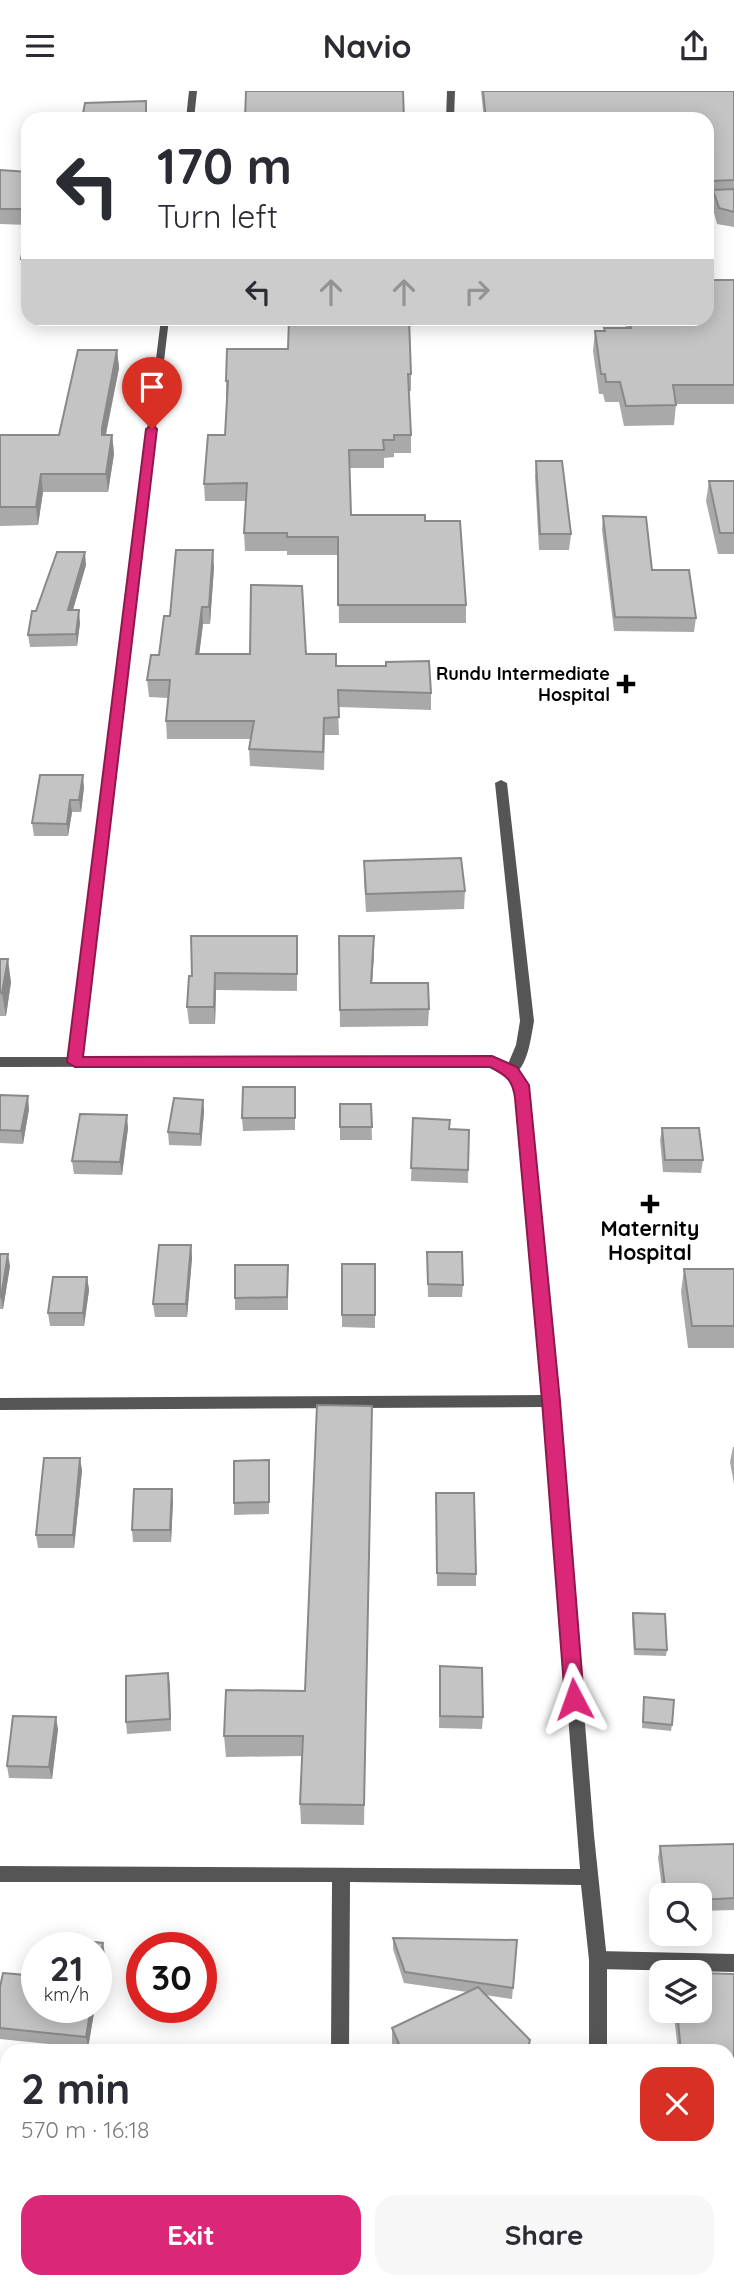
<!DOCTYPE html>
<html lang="en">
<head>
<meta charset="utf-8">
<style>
  body { margin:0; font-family:Quicksand,sans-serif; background:#f7f7f7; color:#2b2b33; height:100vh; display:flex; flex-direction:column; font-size:26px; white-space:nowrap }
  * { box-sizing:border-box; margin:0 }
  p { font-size:23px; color:#7c7c81 }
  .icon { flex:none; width:38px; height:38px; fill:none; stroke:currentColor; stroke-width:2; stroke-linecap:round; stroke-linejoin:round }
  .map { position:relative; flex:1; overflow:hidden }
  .side { position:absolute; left:0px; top:1953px; width:735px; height:245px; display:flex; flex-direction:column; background:#fff; border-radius:21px 21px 0 0; box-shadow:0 4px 18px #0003 }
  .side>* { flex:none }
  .top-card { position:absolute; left:21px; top:21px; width:693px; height:214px; border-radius:21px; box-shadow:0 4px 18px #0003; background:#fff; color:#2b2b33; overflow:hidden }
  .fabs { position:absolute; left:649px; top:1792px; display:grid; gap:14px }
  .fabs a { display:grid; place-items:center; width:63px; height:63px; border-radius:14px; background:#fff; box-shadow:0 4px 18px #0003; font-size:35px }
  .speed { position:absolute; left:21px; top:1841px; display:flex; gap:14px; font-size:35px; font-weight:700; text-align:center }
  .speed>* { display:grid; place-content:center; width:91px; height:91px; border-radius:50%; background:#fff; box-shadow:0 4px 18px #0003; line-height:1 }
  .speed small { font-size:18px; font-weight:400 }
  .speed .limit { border:10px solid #d22; background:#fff; color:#111 }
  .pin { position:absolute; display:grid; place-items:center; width:60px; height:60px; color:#fff; margin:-72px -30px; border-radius:50% 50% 50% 0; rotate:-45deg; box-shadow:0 0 7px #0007 }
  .pin .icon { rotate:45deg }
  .me { position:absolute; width:77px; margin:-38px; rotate:356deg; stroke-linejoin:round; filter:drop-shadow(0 0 5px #0008) }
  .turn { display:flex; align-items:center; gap:24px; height:147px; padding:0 21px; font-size:32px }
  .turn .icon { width:91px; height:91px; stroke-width:2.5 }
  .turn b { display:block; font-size:49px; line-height:60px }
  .lanes { display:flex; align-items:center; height:66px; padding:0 21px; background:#0003; justify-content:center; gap:35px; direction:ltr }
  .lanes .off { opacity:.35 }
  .round { display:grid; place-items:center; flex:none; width:74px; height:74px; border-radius:21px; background:#f7f7f7 }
  .overview { display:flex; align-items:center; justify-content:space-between; height:119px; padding:0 21px }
  h1 { font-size:42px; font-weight:700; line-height:52px }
  .action { display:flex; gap:14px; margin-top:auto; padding:14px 21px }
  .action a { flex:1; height:80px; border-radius:21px; background:#db2777; color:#fff; font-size:28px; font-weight:700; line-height:80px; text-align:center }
  .action a+a { background:#f7f7f7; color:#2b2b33 }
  header { display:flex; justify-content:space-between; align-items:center; height:91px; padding:0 21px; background:#fff; font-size:32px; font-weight:700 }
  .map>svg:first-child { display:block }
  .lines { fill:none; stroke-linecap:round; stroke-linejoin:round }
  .service { fill:#555; fill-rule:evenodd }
  .minor { fill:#555; fill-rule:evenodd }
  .wall { fill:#a9a9a9 }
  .shaded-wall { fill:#898989 }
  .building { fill:#c4c4c4; stroke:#898989; stroke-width:2 }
  .route { fill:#db2777; stroke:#8e194d; stroke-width:2 }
  .poi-dot { fill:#000; stroke:#fff; stroke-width:2.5 }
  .labels { text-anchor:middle; stroke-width:5; stroke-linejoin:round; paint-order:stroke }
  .far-poi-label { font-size:18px; font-weight:bold; fill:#000; stroke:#fff; text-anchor:end }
  .poi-label { font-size:21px; font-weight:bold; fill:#000; stroke:#fff }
</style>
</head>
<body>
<header><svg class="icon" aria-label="menu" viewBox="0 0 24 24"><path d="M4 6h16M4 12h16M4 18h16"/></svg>Navio<svg class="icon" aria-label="share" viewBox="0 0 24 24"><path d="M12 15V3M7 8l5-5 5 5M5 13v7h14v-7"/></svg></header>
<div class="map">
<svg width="734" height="2198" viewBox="0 0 734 2198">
  <rect width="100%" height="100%" fill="#fff"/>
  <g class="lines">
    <g class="service">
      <path d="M501,689l6,3 27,238c-3,16 -6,47 -22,55l-7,-5 11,-26 4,-24 -25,-238z"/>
      <polygon points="598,1860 734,1863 734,1881 598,1878 591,1875 589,1869 591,1863"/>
    </g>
    <g class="minor">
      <polygon points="189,0 197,0 194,28 186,28"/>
      <polygon points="447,0 455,0 454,28 446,28"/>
      <polygon points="734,107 734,111 707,112 707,108"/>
      <polygon points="161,228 169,228 81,966 492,965 517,977 528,994 559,1310 594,1744 607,1869 607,1960 589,1960 589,1869 581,1794 350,1791 349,1960 331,1960 332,1791 0,1791 0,1775 580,1778 544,1316 0,1319 0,1307 543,1304 514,994 507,983 490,975 0,976 0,966 68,966"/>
      <polygon points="311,2191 331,2191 328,2198 308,2198"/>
      <rect x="590" y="2191" width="20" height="7"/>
    </g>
  </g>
  <g class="wall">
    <polygon points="481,0 734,0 734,136 717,133 712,114 713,105 709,105 707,99 707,28 484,28"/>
    <polygon points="0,79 28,81 28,184 23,184 21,168 28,134 0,133"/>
    <polygon points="734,189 734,313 676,313 674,334 624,335 619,311 605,311 603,303 599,303 593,260 595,240 604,240 604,237 626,237 624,228 707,228"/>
    <polygon points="117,259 119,277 106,344 112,344 114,363 108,401 43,401 38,434 0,435 0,344 59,344"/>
    <polygon points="411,283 411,300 409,300 411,344 411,362 394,362 394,366 384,367 384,377 349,377 351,424 425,430 466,514 466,532 339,532 338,464 287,464 287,460 245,460 244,442 246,410 205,410 204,393 225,344 227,308 226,308 226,290"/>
    <polygon points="536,370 571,443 569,459 539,459 535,386"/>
    <polygon points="709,390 734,390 734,463 718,463 706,410"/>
    <polygon points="603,425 696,527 694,541 614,540 602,439"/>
    <polygon points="86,474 73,519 80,532 77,555 30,556 28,544 36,520"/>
    <polygon points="214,476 210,533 203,533 199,563 306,563 336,575 431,602 431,619 338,616 339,644 325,644 324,679 250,675 249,658 251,648 167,648 166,630 168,607 149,606 147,589 159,564 170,525"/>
    <polygon points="84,696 81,721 72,721 68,745 34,745 32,732"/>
    <polygon points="364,770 465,800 464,818 366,821 364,788"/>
    <polygon points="297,845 297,900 216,899 215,933 189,933 187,916 192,885"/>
    <polygon points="339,845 374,862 372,892 429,918 428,935 340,936"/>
    <polygon points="0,868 11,891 6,925 0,925"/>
    <polygon points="295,996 295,1039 243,1040 242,1027"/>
    <polygon points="0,1004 29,1018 23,1053 0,1052"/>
    <polygon points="203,1009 204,1021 201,1055 169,1054 168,1041"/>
    <polygon points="340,1013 371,1013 372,1049 340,1049"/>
    <polygon points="413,1027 449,1038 469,1039 468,1092 411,1090"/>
    <polygon points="128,1037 122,1084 74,1083 72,1070"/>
    <polygon points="662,1037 703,1069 701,1082 663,1081 660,1049"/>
    <polygon points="191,1154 192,1167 187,1226 155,1226 153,1213"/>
    <polygon points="427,1161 463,1194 462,1206 428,1206"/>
    <polygon points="0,1163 10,1175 3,1218 0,1218"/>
    <polygon points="342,1173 375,1173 375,1237 342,1236"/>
    <polygon points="288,1174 288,1219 235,1219 235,1207"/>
    <polygon points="684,1178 734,1178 734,1257 688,1257 681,1201"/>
    <polygon points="87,1186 89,1199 84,1235 50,1235 48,1222"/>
    <polygon points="372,1315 364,1734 301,1733 300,1713 302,1665 226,1666 224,1645 305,1600"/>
    <polygon points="733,1356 734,1356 734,1393 730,1371"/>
    <polygon points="80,1367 82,1380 74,1457 38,1457 36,1444"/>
    <polygon points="269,1369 269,1423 234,1424 234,1412"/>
    <polygon points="436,1402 476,1483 476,1495 437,1495"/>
    <polygon points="173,1410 171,1451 133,1451 132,1439"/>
    <polygon points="633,1522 667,1559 666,1565 634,1564 632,1528"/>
    <polygon points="440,1575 483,1626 482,1638 439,1637"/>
    <polygon points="168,1582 171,1640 127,1643 126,1631"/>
    <polygon points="644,1606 672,1634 671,1640 642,1637"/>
    <polygon points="58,1638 52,1688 9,1687 7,1675"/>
    <polygon points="734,1751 734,1819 700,1820 700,1804 663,1804 658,1767 660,1755 733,1753"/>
    <polygon points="393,1847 517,1849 512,1908 485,1904 529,1960 395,1960 392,1953 392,1937 467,1901 404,1892 393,1858"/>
    <polygon points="661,1882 662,1920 700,1920 734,1883 734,1992 728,1993 728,1960 678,1960 674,1925 661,1925 659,1893"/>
    <polygon points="0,1896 37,1916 95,1916 88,1957 0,1948"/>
    <polygon points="161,2191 222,2191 199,2194"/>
  </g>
  <g class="shaded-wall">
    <polygon points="117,259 119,277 103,356 102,337"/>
    <polygon points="112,344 114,363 108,401 106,383"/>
    <polygon points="41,383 43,401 38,434 36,416"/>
    <polygon points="213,459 214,476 210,533 209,516"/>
    <polygon points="85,461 86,474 69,532 68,519"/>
    <polygon points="202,516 203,533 197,581 196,563"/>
    <polygon points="79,519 80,532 77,555 76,543"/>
    <polygon points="83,684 84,696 81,721 79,709"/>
    <polygon points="70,709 72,721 68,745 67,733"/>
    <polygon points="374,845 374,862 371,909 371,892"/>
    <polygon points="8,868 11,891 6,925 2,902"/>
    <polygon points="215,882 216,899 215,933 214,916"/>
    <polygon points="28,1005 29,1018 23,1053 21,1040"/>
    <polygon points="203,1009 204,1021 201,1055 200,1043"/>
    <polygon points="127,1024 128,1037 122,1084 120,1071"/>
    <polygon points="191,1154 192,1167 187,1226 186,1213"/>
    <polygon points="8,1163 10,1175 3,1218 1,1206"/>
    <polygon points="87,1186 89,1199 84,1235 83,1222"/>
    <polygon points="80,1367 82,1380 74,1457 73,1444"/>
    <polygon points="172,1398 173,1410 171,1451 170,1439"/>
    <polygon points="168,1582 170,1594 171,1640 170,1628"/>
    <polygon points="56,1626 58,1638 52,1688 49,1676"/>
    <polygon points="103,1852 105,1863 96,1911 96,1890"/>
    <polygon points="91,1916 95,1916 88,1957 86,1946"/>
  </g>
  <g class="building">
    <polygon points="246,0 403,0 404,28 245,28"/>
    <polygon points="483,0 734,0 734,89 711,90 708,82 707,82 707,28 486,28"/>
    <polygon points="146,10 146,28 82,28 85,12"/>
    <polygon points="0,79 28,81 28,118 0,118"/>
    <polygon points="734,98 734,121 719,117 713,99"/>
    <polygon points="28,132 28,168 21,168"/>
    <polygon points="707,189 734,189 734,294 673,294 676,314 626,315 620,291 606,291 605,283 601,283 595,240 605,240 604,237 631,237 629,228 707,228"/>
    <polygon points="289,228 409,228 411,283 408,283 411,344 394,344 394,349 383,349 384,359 349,359 351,424 425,424 425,430 460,430 466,514 338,514 338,446 287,446 287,442 244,442 247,392 204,393 208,344 225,344 228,290 226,290 227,258 288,258"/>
    <polygon points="78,259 117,259 102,337 102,344 112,344 106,383 41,383 36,416 0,416 0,344 59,344"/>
    <polygon points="536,370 562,370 571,443 540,443"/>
    <polygon points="709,390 734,390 734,442 720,442"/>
    <polygon points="603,425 646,426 652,479 689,479 696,527 615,526"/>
    <polygon points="176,459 213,459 209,516 202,516 196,563 250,563 251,494 302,495 306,563 336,563 336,575 386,575 386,571 429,570 431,602 338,599 339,626 324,627 323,661 249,658 254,630 166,630 170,589 147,589 151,564 159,564 164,525 170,525"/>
    <polygon points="57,461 85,461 68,519 79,519 76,543 28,544 32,520 36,520"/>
    <polygon points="40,684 83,684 79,709 70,709 67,733 32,732"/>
    <polygon points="461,767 465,800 366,803 364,770"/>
    <polygon points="191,845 297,845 297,883 215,882 214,916 187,916 189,885 192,885"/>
    <polygon points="339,845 374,845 371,892 428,892 429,918 340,919"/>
    <polygon points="0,868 8,868 2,902 0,902"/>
    <polygon points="243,996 295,996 295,1027 242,1027"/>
    <polygon points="0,1004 28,1005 21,1040 0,1039"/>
    <polygon points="174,1007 203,1009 200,1043 168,1041"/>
    <polygon points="340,1013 371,1013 372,1036 340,1036"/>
    <polygon points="80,1023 127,1024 120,1071 72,1070"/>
    <polygon points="413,1027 450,1029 449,1038 469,1039 468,1079 411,1077"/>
    <polygon points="662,1037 699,1037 703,1069 665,1069"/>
    <polygon points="159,1154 191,1154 186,1213 153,1213"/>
    <polygon points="427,1161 462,1161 463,1194 428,1193"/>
    <polygon points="0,1163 8,1163 1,1206 0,1206"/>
    <rect x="342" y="1173" width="33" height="51"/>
    <polygon points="235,1174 288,1174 287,1206 235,1207"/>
    <polygon points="684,1178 734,1178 734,1235 692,1235"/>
    <polygon points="53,1186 87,1186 83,1222 48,1222"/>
    <polygon points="317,1314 372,1315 364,1714 300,1713 303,1645 224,1645 226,1599 305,1600"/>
    <polygon points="44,1367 80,1367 73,1444 36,1444"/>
    <polygon points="269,1369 269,1411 234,1412 234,1370"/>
    <polygon points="134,1398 172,1398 170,1439 132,1439"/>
    <polygon points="436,1402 474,1402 476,1483 437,1482"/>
    <polygon points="633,1522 665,1523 667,1559 635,1558"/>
    <polygon points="440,1575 482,1577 483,1626 440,1625"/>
    <polygon points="168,1582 170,1628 126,1631 126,1585"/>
    <polygon points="644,1606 674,1609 672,1634 643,1631"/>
    <polygon points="13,1625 56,1626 49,1676 7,1675"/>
    <polygon points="734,1753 734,1807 700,1809 700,1804 666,1804 660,1755"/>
    <polygon points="393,1847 517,1849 513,1897 405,1881"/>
    <polygon points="74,1849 103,1852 96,1890 96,1857 72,1857"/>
    <polygon points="3,1882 37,1885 37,1916 91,1916 86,1946 0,1937 0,1896"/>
    <polygon points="700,1882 734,1883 734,1982 728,1982 728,1960 681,1960 677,1920 700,1920"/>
    <polygon points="478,1896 530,1949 527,1960 402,1960 392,1937"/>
    <polygon points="656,2191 725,2191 734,2192 734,2198 655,2198"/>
  </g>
  <path class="route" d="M152,334l5,4 -74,628 409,-1 25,11 12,18 31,316 24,298 -3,6 -7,2 -7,-2 -2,-6 -23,-298 -27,-303c-2,-18 -9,-23 -25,-31h-415l-8,-5 79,-633z"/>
  <g class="poi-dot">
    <path d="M622.5 582.5h7v7h7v7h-7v7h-7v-7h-7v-7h7z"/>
    <path d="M646.5 1102.5h7v7h7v7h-7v7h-7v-7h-7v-7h7z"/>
  </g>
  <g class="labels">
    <g class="far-poi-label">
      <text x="610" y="589">Rundu Intermediate<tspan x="610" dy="21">Hospital</tspan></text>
    </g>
    <g class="poi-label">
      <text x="650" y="1145">Maternity<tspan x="650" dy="24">Hospital</tspan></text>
    </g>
  </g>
</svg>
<div class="fabs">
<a><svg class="icon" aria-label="search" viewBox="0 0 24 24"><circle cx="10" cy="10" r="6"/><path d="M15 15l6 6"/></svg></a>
<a><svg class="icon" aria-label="layers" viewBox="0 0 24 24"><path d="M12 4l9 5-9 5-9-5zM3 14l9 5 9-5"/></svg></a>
</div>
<div class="speed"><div>21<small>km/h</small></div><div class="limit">30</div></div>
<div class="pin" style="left:152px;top:338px;background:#d93025"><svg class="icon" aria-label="arrive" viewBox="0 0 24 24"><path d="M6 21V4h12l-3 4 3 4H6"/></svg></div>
<svg class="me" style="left:574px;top:1608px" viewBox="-20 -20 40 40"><path d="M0-17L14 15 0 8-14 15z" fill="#db2777" stroke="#fff" stroke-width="4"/></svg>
<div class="top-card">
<div class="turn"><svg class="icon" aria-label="left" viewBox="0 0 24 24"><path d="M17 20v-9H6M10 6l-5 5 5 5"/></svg><div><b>170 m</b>Turn left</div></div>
<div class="lanes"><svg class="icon" aria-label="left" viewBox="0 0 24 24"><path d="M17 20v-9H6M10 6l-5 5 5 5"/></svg><svg class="icon off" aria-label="ahead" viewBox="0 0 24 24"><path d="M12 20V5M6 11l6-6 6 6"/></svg><svg class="icon off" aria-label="ahead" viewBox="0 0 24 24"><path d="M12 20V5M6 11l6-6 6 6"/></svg><svg class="icon off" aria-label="right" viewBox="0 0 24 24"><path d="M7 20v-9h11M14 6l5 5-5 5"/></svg></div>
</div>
<section class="side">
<div class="overview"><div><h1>2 min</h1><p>570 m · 16:18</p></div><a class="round" style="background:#d93025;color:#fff"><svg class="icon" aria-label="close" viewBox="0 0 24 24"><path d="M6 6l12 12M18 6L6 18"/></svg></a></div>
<div class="action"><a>Exit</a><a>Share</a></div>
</section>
</div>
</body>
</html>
